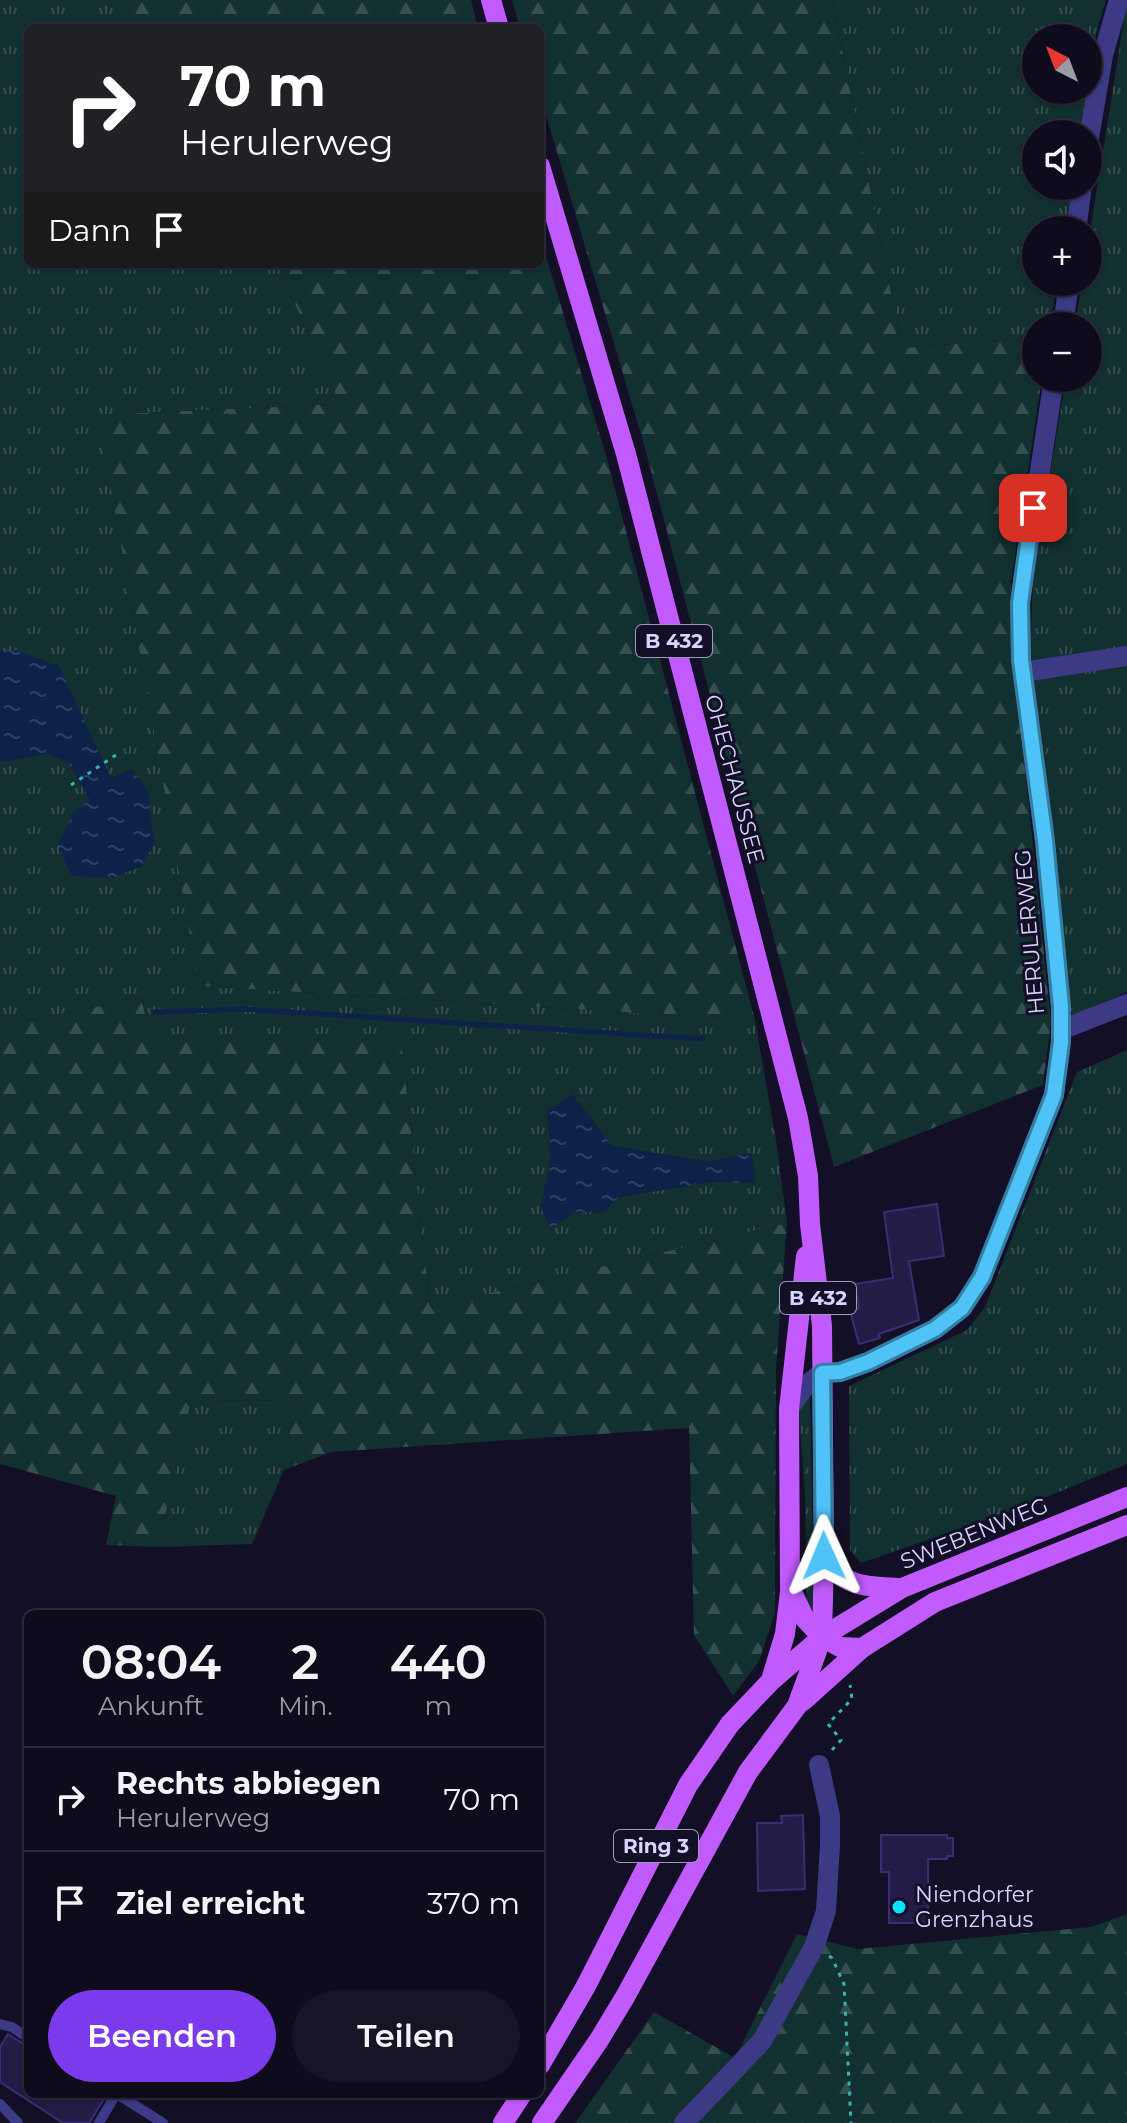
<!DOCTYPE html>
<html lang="de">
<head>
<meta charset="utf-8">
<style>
  body { margin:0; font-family:Montserrat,sans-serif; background:#171425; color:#f1f3f6; height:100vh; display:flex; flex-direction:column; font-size:30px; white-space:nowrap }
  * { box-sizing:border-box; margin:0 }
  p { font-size:26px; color:#9b9ba3 }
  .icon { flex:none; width:44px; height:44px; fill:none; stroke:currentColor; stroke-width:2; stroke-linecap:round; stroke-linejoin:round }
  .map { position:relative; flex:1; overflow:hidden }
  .details { position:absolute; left:24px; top:1610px; width:520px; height:488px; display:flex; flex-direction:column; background:#0e0b1c; border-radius:12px; box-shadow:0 2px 6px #0004,0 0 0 2px #2e2b3b }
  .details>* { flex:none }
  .hud { position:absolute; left:24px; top:24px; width:520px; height:244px; border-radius:12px; box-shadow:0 2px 6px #0004,0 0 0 2px #2e2b3b; background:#202124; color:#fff; overflow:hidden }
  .needle { width:52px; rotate:318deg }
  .controls { position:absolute; left:1022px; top:24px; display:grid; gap:16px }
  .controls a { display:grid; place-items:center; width:80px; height:80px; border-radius:50%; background:#0e0b1c; box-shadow:0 2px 6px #0004,0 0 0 2px #2e2b3b; font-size:40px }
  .pin { position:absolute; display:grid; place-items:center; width:68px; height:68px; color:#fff; margin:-34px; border-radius:16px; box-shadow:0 4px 12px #0006 }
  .me { position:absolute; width:88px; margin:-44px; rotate:359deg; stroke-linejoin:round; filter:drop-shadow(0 0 6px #0008) }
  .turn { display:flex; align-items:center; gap:28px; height:168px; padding:0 24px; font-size:36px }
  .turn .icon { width:104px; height:104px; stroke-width:2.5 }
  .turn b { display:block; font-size:56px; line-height:68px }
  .then { display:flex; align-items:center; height:76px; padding:0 24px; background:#0003; gap:16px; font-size:30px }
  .eta { display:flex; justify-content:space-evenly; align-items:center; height:136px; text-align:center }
  .eta b { font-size:48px; font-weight:600; line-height:56px }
  .action { display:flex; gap:16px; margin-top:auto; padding:16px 24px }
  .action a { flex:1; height:92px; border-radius:48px; background:#7c3aed; color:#fff; font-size:32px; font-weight:600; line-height:92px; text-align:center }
  .action a+a { background:#171425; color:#f1f3f6 }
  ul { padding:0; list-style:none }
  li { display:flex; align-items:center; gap:24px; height:104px; padding:0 24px; border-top:2px solid #2e2b3b }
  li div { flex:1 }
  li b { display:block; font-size:30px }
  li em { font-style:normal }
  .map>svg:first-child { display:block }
  .grass { fill:url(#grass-tufts); fill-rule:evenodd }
  .forest { fill:url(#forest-firs) }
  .water { fill:url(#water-ripples) }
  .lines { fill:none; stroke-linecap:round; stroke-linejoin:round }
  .stream { stroke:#0c2248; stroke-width:5 }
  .building { fill:#241b47; stroke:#3b2d73; stroke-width:2 }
  .path { stroke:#2fb8b0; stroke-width:3; stroke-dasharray:4 6; stroke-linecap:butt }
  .lane { stroke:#3d3a85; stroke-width:10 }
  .street { stroke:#3d3a85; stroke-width:20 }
  .primary { stroke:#c25bff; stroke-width:20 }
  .route-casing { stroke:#337fa1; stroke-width:20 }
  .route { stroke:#4fc3f7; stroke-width:14 }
  .poi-dot { fill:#00e5ff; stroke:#130f26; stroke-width:3 }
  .labels { text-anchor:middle; stroke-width:6; stroke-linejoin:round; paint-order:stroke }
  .shield { fill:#130f26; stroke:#9e99be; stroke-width:2 }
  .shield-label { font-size:20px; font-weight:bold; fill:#d9d4ff }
  .street-label { font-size:22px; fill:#d9d4ff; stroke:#130f26 }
  .poi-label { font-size:22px; fill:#d9d4ff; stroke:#130f26; text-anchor:start }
</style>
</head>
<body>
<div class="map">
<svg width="1127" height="2123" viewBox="0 0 1127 2123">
  <defs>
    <pattern id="grass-tufts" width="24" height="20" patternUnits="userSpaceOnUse" patternTransform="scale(2)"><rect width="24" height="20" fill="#12302f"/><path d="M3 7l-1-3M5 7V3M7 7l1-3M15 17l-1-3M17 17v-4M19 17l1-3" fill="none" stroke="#344d4e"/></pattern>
    <pattern id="forest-firs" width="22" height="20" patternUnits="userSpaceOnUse" patternTransform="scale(2)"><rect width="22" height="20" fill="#12302f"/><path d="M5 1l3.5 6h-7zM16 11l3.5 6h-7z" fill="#344d4e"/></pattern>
    <pattern id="water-ripples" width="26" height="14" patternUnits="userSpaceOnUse" patternTransform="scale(2)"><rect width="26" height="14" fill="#0c2248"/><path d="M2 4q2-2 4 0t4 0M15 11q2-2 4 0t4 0" fill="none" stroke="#2f4163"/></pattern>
  </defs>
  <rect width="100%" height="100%" fill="#130f26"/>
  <g class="grass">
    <path d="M0,0h109l22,28h-103v236h249l63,140 -241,11 100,571 556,34 22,126 10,77 -357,84 -29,-267 -251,-3 -8,-39 -142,28zM572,1094l40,52 97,16 42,-9 4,29h-46l-90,15 -16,15 -29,1 -33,-6 10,-47z"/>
    <polygon points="832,0 1106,0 1097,30 1088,85 1088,38 1036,38 1036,90 1087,90 1080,134 1036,134 1036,186 1072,186 1065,230 1036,230 1036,282 1057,282 1050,326 1036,326 1036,337 902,348"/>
    <polygon points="1127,1 1127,992 1072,1016 1030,661 1033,575 1066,378 1088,378 1088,326 1075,326 1082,282 1088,282 1088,244"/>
    <polygon points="1127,1050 1127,1464 1022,1507 861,1563 850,1550 849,1386 967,1330 985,1307 1077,1072"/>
    <polygon points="810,1395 814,1595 811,1613 807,1602 805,1497 799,1414 802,1403"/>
    <polygon points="190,1400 292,1401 284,1470 252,1544 158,1547"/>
  </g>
  <g class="forest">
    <polygon points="109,0 471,0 478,28 131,28"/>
    <polygon points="512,0 832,0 902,348 1036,337 1036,378 1042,378 1011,582 1014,660 1051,1022 1043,1085 834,1167 645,448 540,95 540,28 520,28"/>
    <polygon points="540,236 607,459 755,1020 199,986 98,415 340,404 277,264 540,264"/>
    <polygon points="141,998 151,1037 401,1039 430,1307 787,1223 776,1369 775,1613 759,1661 733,1696 694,1635 689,1428 331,1452 284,1470 292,1401 191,1400 158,1547 106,1545 116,1496 0,1464 0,1026"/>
    <polygon points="1127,1914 1127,2123 575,2123 654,2012 735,2058 797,1934 857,1949 1091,1927"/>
  </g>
  <g class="water">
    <polygon points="15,650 59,666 111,778 132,769 148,791 154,845 140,867 112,878 72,876 58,845 73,813 90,800 67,761 49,754 0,762 0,651"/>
    <polygon points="572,1094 612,1146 708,1162 751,1153 755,1183 709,1182 619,1197 603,1212 574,1213 550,1229 541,1207 551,1160 547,1111"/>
  </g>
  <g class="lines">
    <polyline class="stream" points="154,1012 244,1009 703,1039"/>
  </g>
  <g class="building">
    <polygon points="937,1204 944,1256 909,1261 919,1320 879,1334 880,1338 859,1344 850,1311 859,1308 855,1284 893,1278 884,1212"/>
    <polygon points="803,1815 805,1889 758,1891 757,1823 782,1823 781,1816"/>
    <polygon points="881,1835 947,1835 947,1838 953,1838 953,1856 947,1856 947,1859 928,1859 928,1923 889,1923 889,1872 881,1872"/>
    <polygon points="8,2034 28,2047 28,2094 107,2094 89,2123 63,2123 0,2082 0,2047"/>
  </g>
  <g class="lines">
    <g class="path">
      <polyline points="71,785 116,755"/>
      <polyline points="832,1750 841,1740 828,1724 852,1699 850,1685"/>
      <polyline points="829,1956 832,1958 844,1984 851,2123"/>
    </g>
    <g class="lane">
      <polyline points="0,2024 12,2027 28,2038"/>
      <polyline points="117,2094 163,2123"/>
      <polyline points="0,2104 18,2123"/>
      <polyline points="99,2123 116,2094"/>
    </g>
    <g class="street">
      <polyline points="1088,144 1103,55 1119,0"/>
      <polyline points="1076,230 1082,186"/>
      <polyline points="1063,326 1069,282"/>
      <polyline points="1023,672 1127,656"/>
      <polyline points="1061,1030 1127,1004"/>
      <polyline points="789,1409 806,1385 822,1373 840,1372 868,1362 935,1329 962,1308 982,1277 1054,1095 1061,1042 1061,1007 1045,841 1021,660 1020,603 1054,378"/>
      <polyline points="684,2123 762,2041 814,1947 826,1911 830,1845 830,1816 819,1765"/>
    </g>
    <g class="primary">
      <polyline points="491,0 499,28"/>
      <polyline points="540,166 626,454 798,1118 808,1176 810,1224 822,1326 824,1556 822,1637 797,1706 748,1772 625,1997 599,2040 542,2123"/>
      <polyline points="806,1256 789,1409 790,1588 805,1619 822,1637 840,1647 862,1648"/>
      <path d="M824,1556c15,30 43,31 74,32"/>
      <polyline points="772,1677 785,1634 790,1592"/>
      <polyline points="803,1701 862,1648 935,1602 1127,1525"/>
      <polyline points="540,2065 586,1986 688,1785 730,1724 770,1682 822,1637 902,1588 1127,1497"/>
      <polyline points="503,2123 522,2094"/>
    </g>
  </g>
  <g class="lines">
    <g class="route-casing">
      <polyline id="route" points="824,1556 822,1373 840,1372 868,1362 935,1329 962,1308 982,1277 1054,1095 1061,1042 1061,1007 1045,841 1021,660 1020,603 1033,508"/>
    </g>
    <use href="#route" class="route"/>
  </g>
  <circle class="poi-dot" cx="899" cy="1907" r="8"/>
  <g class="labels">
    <g class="shield">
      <rect x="636" y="625" width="76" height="32" rx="6"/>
      <rect x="780" y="1282" width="76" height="32" rx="6"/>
      <rect x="614" y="1830" width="84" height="32" rx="6"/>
    </g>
    <g class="shield-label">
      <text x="674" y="648">B 432</text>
      <text x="818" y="1305">B 432</text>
      <text x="656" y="1853">Ring 3</text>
    </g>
    <g class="street-label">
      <text transform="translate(735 779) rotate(75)" y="8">OHECHAUSSEE</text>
      <text transform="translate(1029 932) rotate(-95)" y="8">HERULERWEG</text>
      <text transform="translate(974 1533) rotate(-22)" y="8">SWEBENWEG</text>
    </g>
    <g class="poi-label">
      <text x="915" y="1902">Niendorfer<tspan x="915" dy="25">Grenzhaus</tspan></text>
    </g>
  </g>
</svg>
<div class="controls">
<a><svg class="needle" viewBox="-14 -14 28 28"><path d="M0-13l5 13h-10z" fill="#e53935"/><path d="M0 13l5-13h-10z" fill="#9b9ba3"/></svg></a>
<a><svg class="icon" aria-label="sound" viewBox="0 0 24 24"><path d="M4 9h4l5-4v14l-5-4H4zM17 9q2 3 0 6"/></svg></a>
<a>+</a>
<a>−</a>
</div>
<div class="pin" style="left:1033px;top:508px;background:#d93025"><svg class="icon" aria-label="arrive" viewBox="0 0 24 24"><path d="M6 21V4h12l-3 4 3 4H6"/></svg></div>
<svg class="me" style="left:824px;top:1556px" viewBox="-20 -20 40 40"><path d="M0-17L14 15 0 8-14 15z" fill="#4fc3f7" stroke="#fff" stroke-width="4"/></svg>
<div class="hud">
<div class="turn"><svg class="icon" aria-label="right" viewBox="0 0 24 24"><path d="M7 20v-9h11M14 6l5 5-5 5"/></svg><div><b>70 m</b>Herulerweg</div></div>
<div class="then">Dann<svg class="icon" aria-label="arrive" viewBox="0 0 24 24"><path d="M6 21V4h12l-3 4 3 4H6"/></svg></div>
</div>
<section class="details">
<div class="eta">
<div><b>08:04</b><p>Ankunft</p></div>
<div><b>2</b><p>Min.</p></div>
<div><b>440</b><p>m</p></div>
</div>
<ul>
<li><svg class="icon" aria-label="right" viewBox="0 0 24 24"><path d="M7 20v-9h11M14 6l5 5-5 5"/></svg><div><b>Rechts abbiegen</b><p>Herulerweg</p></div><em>70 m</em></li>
<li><svg class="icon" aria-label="arrive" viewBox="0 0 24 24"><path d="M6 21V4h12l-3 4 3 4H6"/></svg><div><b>Ziel erreicht</b></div><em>370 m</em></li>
</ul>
<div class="action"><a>Beenden</a><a>Teilen</a></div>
</section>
</div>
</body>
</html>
